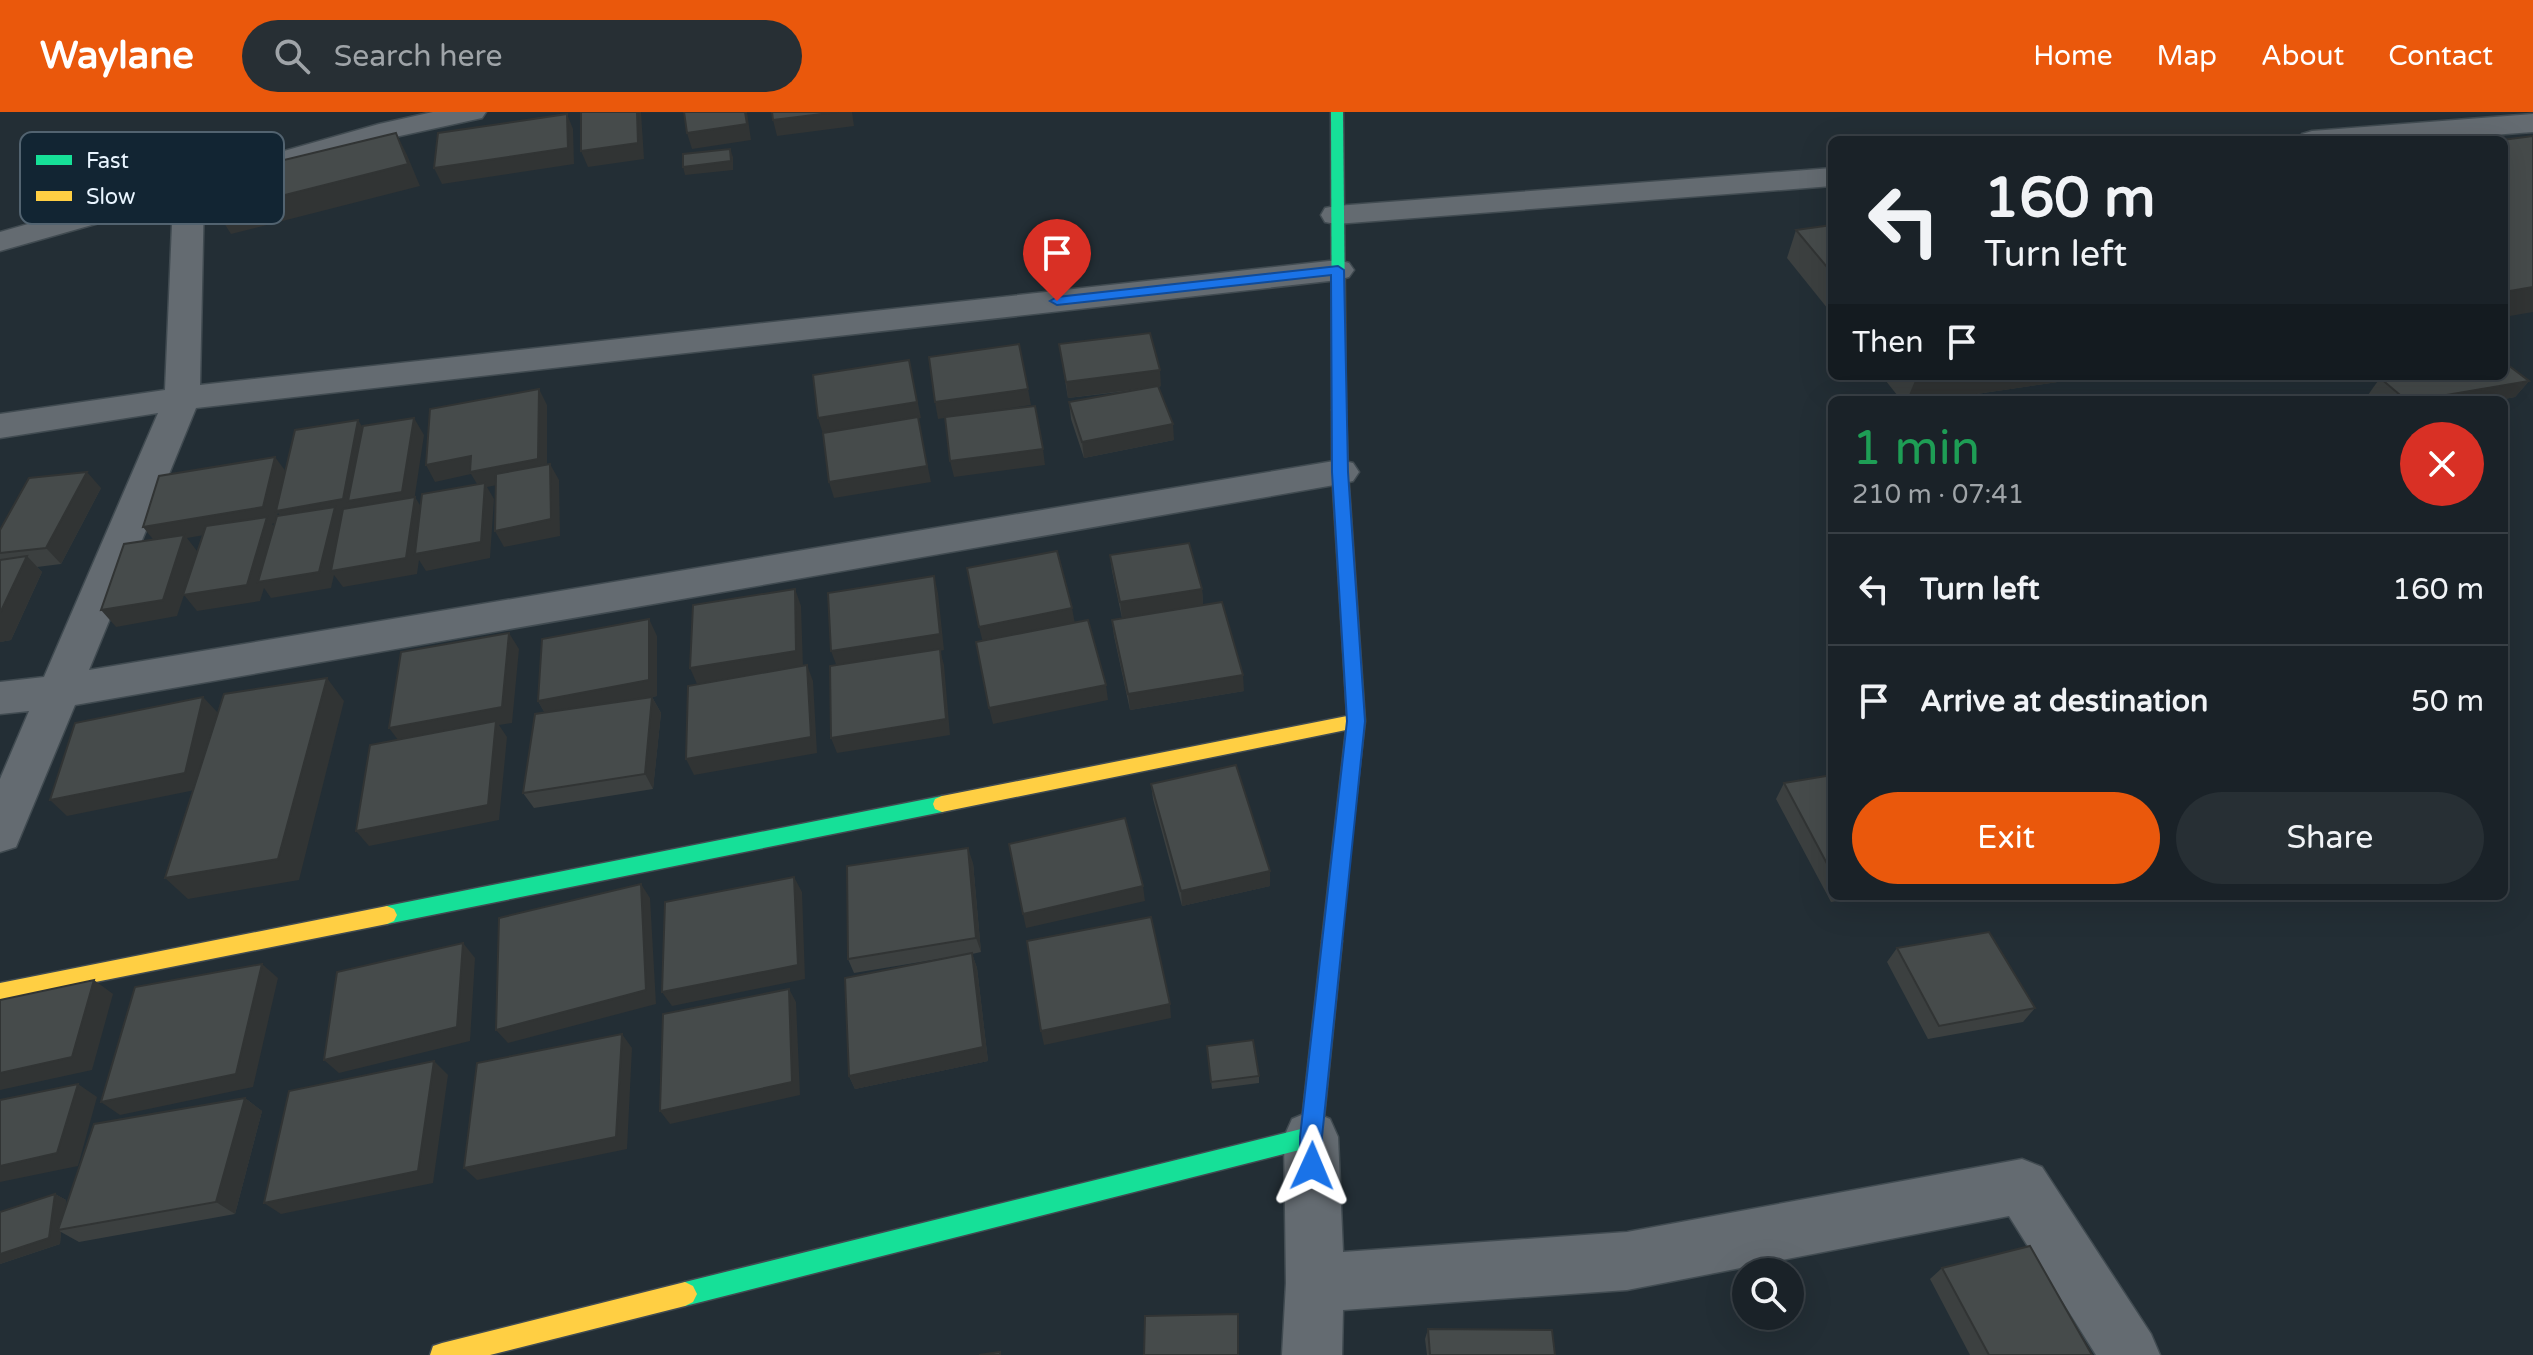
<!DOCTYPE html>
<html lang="en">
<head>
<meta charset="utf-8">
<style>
  body { margin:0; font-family:"Varela Round",sans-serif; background:#272f34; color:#f1f3f6; height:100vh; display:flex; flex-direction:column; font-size:30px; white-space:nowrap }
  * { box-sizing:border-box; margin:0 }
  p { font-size:26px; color:#9fa4a8 }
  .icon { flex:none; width:44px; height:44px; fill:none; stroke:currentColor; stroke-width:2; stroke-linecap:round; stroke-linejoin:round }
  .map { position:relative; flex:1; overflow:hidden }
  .details { position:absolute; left:1828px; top:284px; width:680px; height:504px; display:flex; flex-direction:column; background:#1a2228; border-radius:12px; box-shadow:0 8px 32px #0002,0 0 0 2px #383f45 }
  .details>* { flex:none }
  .top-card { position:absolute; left:1828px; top:24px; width:680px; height:244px; border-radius:12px; box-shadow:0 8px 32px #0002,0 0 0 2px #383f45; background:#1a2228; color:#f1f3f6; overflow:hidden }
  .buttons { position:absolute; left:1732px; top:1146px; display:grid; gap:16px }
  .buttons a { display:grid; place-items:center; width:72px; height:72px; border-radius:50%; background:#1a2228; box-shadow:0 8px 32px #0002,0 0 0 2px #383f45; font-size:40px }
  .pin { position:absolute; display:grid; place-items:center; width:68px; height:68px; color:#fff; margin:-82px -34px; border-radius:50% 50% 50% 0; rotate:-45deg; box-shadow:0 0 8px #0007 }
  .pin .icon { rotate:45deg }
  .me { position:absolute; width:88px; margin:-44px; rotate:1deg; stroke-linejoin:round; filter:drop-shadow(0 0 6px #0008) }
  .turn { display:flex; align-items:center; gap:28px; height:168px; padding:0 24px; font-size:36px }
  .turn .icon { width:104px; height:104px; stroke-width:2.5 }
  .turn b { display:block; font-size:56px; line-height:68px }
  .then { display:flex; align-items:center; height:76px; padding:0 24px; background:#0003; gap:16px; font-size:30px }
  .round { display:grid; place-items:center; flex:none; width:84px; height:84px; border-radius:42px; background:#272f34 }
  .summary { display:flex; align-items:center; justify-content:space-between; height:136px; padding:0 24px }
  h1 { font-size:48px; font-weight:600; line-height:60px; color:#1e9e55 }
  .cta { display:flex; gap:16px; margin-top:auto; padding:16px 24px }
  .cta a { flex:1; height:92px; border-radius:48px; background:#ea580c; color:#fff; font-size:32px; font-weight:600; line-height:92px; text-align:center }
  .cta a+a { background:#272f34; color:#f1f3f6 }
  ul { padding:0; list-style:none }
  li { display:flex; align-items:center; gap:24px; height:112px; padding:0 24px; border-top:2px solid #383f45 }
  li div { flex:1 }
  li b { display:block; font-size:30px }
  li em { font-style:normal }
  header { display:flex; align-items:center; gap:48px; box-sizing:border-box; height:112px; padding:0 40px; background:#ea580c; color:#fff }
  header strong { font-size:38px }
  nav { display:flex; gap:44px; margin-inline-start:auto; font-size:28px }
  .search { width:560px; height:72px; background:#272f34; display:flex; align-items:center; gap:20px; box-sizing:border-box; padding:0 28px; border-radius:44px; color:#9fa4a8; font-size:30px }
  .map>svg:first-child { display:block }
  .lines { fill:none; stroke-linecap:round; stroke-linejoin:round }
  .street-casing { stroke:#414b51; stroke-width:3 }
  .fast-casing { stroke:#414b51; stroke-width:3 }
  .slow-casing { stroke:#414b51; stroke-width:3 }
  .street { fill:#646b71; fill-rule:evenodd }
  .fast { fill:#16e098; fill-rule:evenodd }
  .slow { fill:#ffcf43; fill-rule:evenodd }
  .wall { fill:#3c4040 }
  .shaded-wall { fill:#313434; fill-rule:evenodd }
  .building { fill:#464b4b; stroke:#313434; stroke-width:2 }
  .route { fill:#1a73e8; stroke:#114b97; stroke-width:2 }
  .key { fill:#122533; stroke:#526370; stroke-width:2 }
  .key-label { font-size:22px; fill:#e9f5ff }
</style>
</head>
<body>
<header>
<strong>Waylane</strong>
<div class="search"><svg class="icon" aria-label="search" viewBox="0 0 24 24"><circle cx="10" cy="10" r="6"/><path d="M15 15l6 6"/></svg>Search here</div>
<nav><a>Home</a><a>Map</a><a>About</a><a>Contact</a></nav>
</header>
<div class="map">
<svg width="2533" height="1243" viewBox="0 0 2533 1243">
  <rect width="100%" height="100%" fill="#232e35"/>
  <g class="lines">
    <g class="street-casing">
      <g id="street">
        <polygon points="433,0 486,0 482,6 395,25 204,81 200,273 1338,148 1349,151 1354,158 1349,165 1338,168 196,296 89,558 1340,348 1353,351 1359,360 1353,369 1340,372 75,593 16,735 0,740 0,667 29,599 0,602 0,570 44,565 158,301 0,326 0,302 165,278 173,90 0,139 0,120 379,12"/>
        <polygon points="2533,2 2533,20 2424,28 2298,28 2302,22 2312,19"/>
        <polygon points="1832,56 1832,74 1336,112 1325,110 1321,103 1325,96 1336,94"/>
        <polygon points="1311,999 1330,1007 1338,1025 1343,1140 1627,1120 2022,1047 2042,1055 2151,1222 2160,1243 2096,1243 2009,1104 1627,1178 1343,1198 1342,1243 1282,1243 1286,1171 1284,1025 1292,1007"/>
      </g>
    </g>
    <g class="fast-casing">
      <g id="fast">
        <polygon points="1331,0 1343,0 1346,298 1339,303 1332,298"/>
        <polygon points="942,684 949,687 951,692 949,697 942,700 387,812 380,809 377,803 380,797 387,794"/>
        <polygon points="1332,820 1339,823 1342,829 1322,1025 1319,1033 685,1194 677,1190 673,1182 677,1174 685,1170 1301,1017 1322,829 1325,823"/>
      </g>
    </g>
    <g class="slow-casing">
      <g id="slow">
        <polygon points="1339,293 1346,298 1348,360 1365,609 1339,835 1332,838 1325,835 1322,829 1346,618 942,700 935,697 933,692 935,687 942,684 1347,604 1332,360 1332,298"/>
        <polygon points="387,794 394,797 397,803 394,809 387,812 0,889 0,871"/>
        <polygon points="685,1170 693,1174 697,1182 693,1190 685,1194 490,1243 430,1243 433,1234 442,1231"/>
      </g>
    </g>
    <use href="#street" class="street"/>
    <use href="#fast" class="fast"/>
    <use href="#slow" class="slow"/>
  </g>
  <g class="wall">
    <polygon points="1832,113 1832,202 1787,146 1796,118"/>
    <polygon points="1059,232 1161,274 1158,275 1174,328 1084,346 1071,307 1069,290 1145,277 1068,286"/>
    <polygon points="1882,264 2099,264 1936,288 1901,288"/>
    <polygon points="2380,266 2529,269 2515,285 2499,288 2374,288 2368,283"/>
    <polygon points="101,376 61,452 37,455 42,460 11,528 0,530 0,418"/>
    <polygon points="1110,443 1202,477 1203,493 1244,579 1130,598 1114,524 1112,508 1122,506 1112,459"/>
    <polygon points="657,524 657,584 641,587 652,585 661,601 653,677 534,696 523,681 545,601 538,589"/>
    <polygon points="1832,663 1832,784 1867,784 1831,790 1776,687 1784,671"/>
    <polygon points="1151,672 1270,774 1182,794 1153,687"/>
    <polygon points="973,751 981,840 972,842 977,856 988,949 855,977 849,964 963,843 854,861 848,847"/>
    <polygon points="1897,836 2035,896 2023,910 1928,927 1887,850"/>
    <polygon points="1207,934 1259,964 1259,971 1212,977"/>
    <polygon points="245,986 262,999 235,1102 79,1130 61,1120 60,1132 0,1152 0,1100 55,1082 66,1088 64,1100"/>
    <polygon points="1942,1156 2092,1243 1970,1243 1930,1167"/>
    <polygon points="1428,1217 1555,1243 1427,1243 1425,1227"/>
  </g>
  <g class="shaded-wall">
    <polygon points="637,0 641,0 644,47 588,55 581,39"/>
    <polygon points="745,0 747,0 751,28 692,37 687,21"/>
    <polygon points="838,0 852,0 854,14 777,24 773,8"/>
    <polygon points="567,2 573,17 574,52 442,72 434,56"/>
    <polygon points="396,21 407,43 420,74 231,122 217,100"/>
    <polygon points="730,37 733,45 733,58 685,63 683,55"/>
    <polygon points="2533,175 2533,200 2504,205 2504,180"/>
    <polygon points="909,248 921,306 918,307 931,370 834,386 829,370 823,322 818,306"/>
    <polygon points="1160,258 1161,274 1068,286 1066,270"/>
    <polygon points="1917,264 2099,264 1936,288 1907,288"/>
    <polygon points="2529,269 2515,285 2499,288 2417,288"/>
    <path d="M539,277l8,16v70l-60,12 7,12 -4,59 -64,13 -7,-11 -2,14 -74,13 -9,-12 -3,13 -60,10 -7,-10 -4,13 -63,10 -13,-16 -7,21 -61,11 -15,-17 55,-67 -13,-16 132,-70 12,16 71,-53 11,17 45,-19 10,17 -11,73 2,-11 10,16 55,-24 -9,-15 -36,8 -9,-17zM278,401l10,14 -9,6 -7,-9 3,-1zM264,413l-67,26 -10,-13z"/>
    <polygon points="1028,277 1031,293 938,307 935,290"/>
    <polygon points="1173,312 1174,328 1084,346 1082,330"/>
    <polygon points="1043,337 1045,353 954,365 950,349"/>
    <polygon points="550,352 559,368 560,424 504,435 495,419"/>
    <polygon points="87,360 101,376 61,452 46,436"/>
    <polygon points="27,444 42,460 11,528 0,530 0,501"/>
    <polygon points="934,464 938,481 944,538 940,539 944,553 950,623 837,641 831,626 837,555 831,539"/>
    <polygon points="795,477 801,494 803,555 697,572 690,556"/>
    <polygon points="1202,477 1203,493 1122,506 1120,490"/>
    <polygon points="1072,496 1075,512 983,531 979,515"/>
    <polygon points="649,507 657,524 657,584 547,605 538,589"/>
    <polygon points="509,521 519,537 512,611 499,613 507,625 499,708 369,734 356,719 401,632 389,616"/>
    <polygon points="807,553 813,569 817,641 694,663 686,647"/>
    <polygon points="1243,563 1244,579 1130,598 1128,582"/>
    <polygon points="327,566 344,589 299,768 188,787 165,766"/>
    <polygon points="1106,573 1108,588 993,612 989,596"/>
    <polygon points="203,585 218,601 200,677 67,704 50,688"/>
    <polygon points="652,585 661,601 653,677 645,662"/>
    <polygon points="968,736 973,751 981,840 976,826"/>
    <polygon points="1270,759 1270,774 1182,794 1181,779"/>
    <polygon points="794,765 802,780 805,867 672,894 662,880"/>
    <polygon points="641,772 650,786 656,892 508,931 496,918"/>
    <polygon points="1143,774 1145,789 1026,816 1023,802"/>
    <polygon points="463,831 475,846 470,929 339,961 324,948"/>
    <polygon points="972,841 977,856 988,949 855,977 849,964"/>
    <polygon points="262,852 278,866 253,975 120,1003 101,990"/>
    <polygon points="94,868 113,882 92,958 0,978 0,961"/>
    <polygon points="789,877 796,890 800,983 670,1012 660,999"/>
    <polygon points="1170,892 1171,906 1044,933 1041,919"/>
    <polygon points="622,922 632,936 627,1037 477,1068 464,1056"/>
    <polygon points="434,949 448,963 433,1071 281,1102 264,1091"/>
    <polygon points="78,972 97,985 78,1054 0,1070 0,1054"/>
    <polygon points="245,986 262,999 235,1102 216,1090"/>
    <polygon points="55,1082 66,1088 62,1118 58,1118 61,1120 60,1132 0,1152 0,1142"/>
  </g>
  <g class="building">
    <polygon points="581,0 637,0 638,31 581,39"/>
    <polygon points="684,0 745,0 747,12 687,21"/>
    <polygon points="772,0 838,0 773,8"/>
    <polygon points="567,2 568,36 434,56 438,21"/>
    <polygon points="396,21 408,52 217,100 209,66"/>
    <polygon points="2533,24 2533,175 2504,180 2504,28 2502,28"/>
    <polygon points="730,37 731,49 683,55 683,42"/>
    <polygon points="1832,113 1832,161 1796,118"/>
    <polygon points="1150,221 1160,258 1066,270 1059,232"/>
    <polygon points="1019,232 1028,277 935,290 929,245"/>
    <polygon points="909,248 917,290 818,306 813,263"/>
    <polygon points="2504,250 2529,269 2417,288 2406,288 2380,266 2395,264 2504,264"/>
    <polygon points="1158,274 1173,312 1082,330 1069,290"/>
    <polygon points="539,277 538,347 470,360 471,344 426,353 430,297"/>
    <polygon points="1035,294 1043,337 950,349 945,305"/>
    <polygon points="918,305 927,354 829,370 823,321"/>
    <polygon points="414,306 402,380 348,389 363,314"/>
    <polygon points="358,308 343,387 276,399 295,318"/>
    <polygon points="275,345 263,395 143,415 159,364"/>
    <polygon points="550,352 551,407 495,419 496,362"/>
    <polygon points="87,360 46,436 0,441 0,418 29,366"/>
    <polygon points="485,371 481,430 415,442 422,382"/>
    <polygon points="415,385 406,446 331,459 343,397"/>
    <polygon points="335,395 319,460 258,470 277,404"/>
    <polygon points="267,405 247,473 183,483 206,414"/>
    <polygon points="184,423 163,488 101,498 124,432"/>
    <polygon points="1189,431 1202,477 1120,490 1110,443"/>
    <polygon points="1057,439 1072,496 979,515 967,456"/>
    <polygon points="27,444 0,501 0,448"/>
    <polygon points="934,464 940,522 831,539 828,481"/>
    <polygon points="795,477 796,539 690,556 693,493"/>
    <polygon points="1222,490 1243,563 1128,582 1112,508"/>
    <polygon points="649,507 649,568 538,589 542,527"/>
    <polygon points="1088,508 1106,573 989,596 976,530"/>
    <polygon points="509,521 502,595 389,616 401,540"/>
    <polygon points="940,537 946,607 831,626 830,554"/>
    <polygon points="807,553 811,625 686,647 688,574"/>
    <polygon points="327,566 278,747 165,766 224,582"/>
    <polygon points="203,585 185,661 50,688 75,611"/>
    <polygon points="652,585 645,662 523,681 535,602"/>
    <polygon points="496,609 488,693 356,719 370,633"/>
    <polygon points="1236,653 1270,759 1181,779 1151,672"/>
    <polygon points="1832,663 1832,761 1784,671"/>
    <polygon points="1125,706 1143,774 1023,802 1009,732"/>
    <polygon points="968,736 976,826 848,847 847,754"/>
    <polygon points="794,765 798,853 662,880 665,790"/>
    <polygon points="641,772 646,878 496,918 499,806"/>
    <polygon points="1151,805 1170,892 1041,919 1027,829"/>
    <polygon points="1989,820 2035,896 1939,914 1897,836"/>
    <polygon points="463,831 457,915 324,948 337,860"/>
    <polygon points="972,841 983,935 849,964 845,866"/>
    <polygon points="262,852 236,962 101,990 135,875"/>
    <polygon points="94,868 72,945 0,961 0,888"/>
    <polygon points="789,877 792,970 660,999 663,902"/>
    <polygon points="622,922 616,1025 464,1056 477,951"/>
    <polygon points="1253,928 1259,964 1211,970 1207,934"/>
    <polygon points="434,949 418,1059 264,1091 289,979"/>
    <polygon points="78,972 57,1041 0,1054 0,988"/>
    <polygon points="245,986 216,1090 58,1118 94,1012"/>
    <polygon points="55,1082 49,1126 0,1142 0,1100"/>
    <polygon points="2030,1134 2092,1243 1989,1243 1942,1156"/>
    <polygon points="1238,1202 1238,1243 1144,1243 1145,1204"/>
    <polygon points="1428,1217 1552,1218 1555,1243 1430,1243"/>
    <polygon points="1000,1240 1000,1243 979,1243"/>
  </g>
  <polygon class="route" points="1338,154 1344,158 1348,360 1365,609 1322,1025 1323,1054 1320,1062 1312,1065 1304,1062 1300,1054 1300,1025 1347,609 1332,360 1331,163 1057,193 1050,189 1057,185"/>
  <rect x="20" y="20" width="264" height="92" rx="12" class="key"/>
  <rect x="36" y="43" width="36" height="10" fill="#16e098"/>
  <rect x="36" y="79" width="36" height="10" fill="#ffcf43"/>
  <g class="key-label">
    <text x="86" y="56">Fast</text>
    <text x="86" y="92">Slow</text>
  </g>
</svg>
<div class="buttons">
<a><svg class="icon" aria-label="search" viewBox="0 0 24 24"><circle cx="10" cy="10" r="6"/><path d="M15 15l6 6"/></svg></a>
</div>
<div class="pin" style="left:1057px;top:189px;background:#d93025"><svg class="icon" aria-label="arrive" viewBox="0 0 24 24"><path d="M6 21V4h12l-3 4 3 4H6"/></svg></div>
<svg class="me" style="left:1312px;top:1054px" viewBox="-20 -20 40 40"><path d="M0-17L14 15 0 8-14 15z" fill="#1a73e8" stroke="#fff" stroke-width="4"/></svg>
<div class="top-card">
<div class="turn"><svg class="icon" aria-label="left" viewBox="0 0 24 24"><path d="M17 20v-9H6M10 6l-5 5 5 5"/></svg><div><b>160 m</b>Turn left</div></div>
<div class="then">Then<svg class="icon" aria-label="arrive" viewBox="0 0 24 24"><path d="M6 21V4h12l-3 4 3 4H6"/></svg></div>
</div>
<section class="details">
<div class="summary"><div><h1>1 min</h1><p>210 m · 07:41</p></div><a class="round" style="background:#d93025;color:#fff"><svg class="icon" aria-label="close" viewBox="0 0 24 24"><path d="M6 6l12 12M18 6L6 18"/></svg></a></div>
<ul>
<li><svg class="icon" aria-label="left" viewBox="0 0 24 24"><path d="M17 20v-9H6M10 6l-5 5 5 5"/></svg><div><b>Turn left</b></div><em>160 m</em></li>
<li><svg class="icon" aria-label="arrive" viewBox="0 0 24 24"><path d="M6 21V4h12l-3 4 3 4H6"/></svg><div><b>Arrive at destination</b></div><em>50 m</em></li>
</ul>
<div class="cta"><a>Exit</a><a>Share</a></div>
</section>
</div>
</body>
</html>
